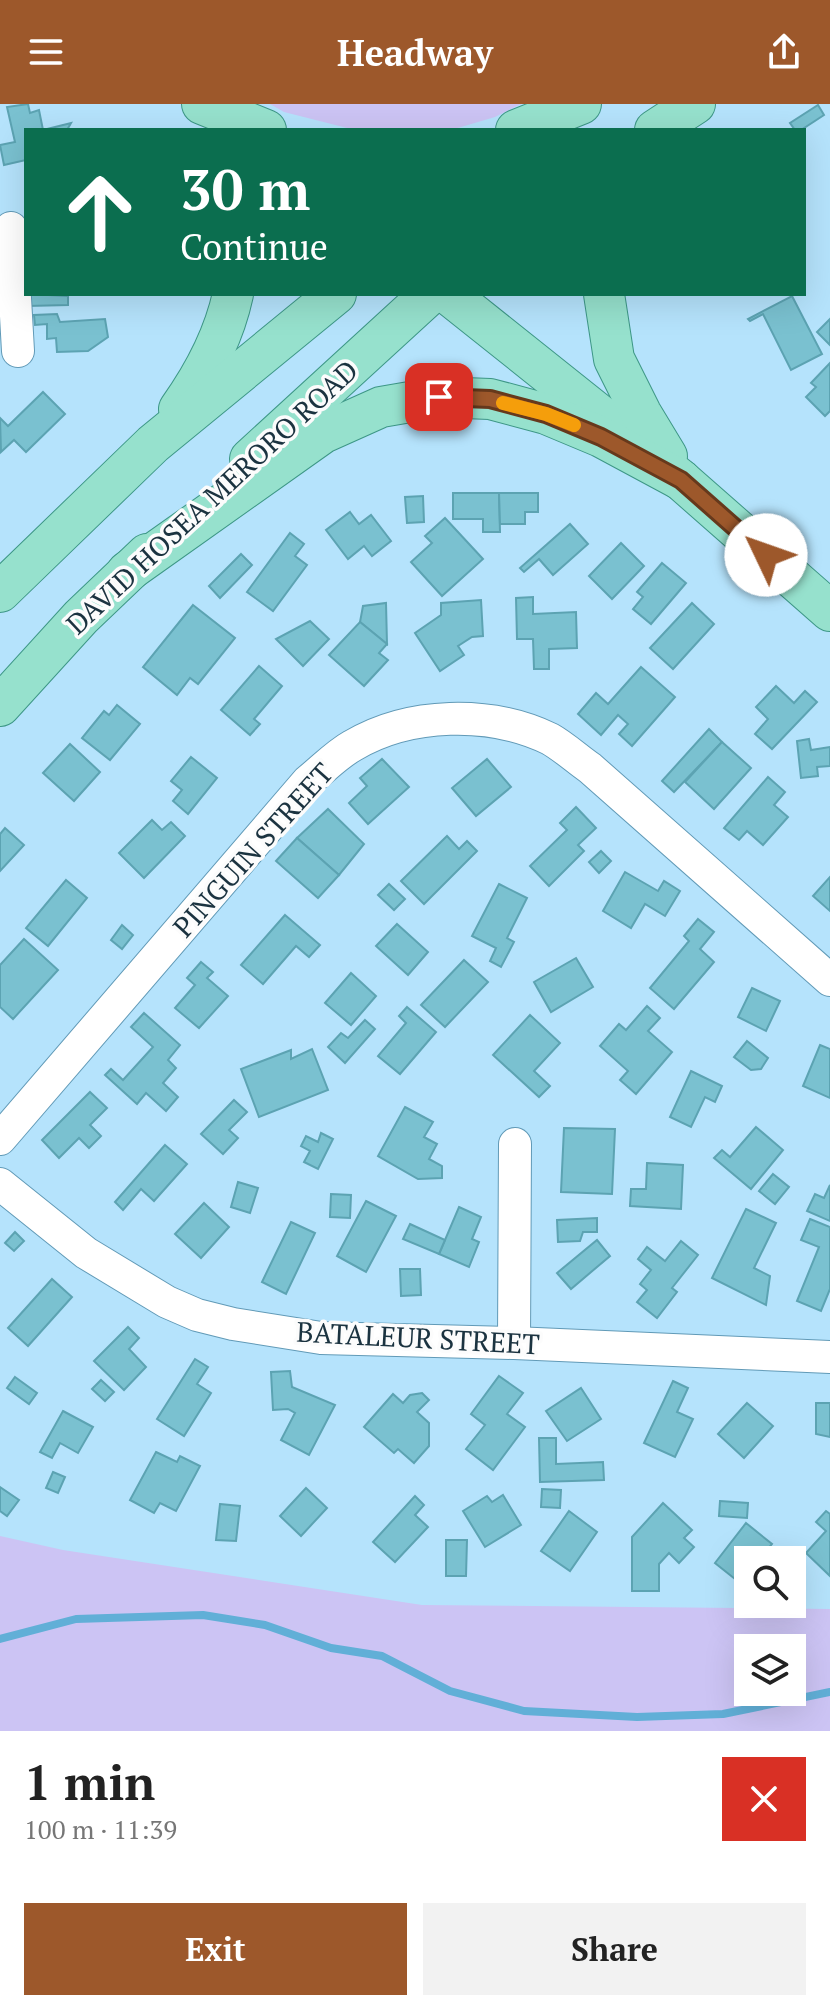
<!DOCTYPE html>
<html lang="en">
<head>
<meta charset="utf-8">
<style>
  body { margin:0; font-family:"PT Serif",serif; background:#f2f2f2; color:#222; height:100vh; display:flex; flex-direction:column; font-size:30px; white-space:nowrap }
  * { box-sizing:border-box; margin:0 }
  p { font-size:26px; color:#767676 }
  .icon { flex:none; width:44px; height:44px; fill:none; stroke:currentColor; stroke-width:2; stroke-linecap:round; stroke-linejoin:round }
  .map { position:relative; height:1627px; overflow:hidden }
  .panel { display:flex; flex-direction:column; background:#fff; flex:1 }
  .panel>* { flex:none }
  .banner { position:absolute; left:24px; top:24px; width:782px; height:168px; border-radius:0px; box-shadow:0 8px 32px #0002; background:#0b6e4f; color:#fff; overflow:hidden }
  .tools { position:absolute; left:734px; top:1442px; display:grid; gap:16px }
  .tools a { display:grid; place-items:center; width:72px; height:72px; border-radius:0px; background:#fff; box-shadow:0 8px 32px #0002; font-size:40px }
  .pin { position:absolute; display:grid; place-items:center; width:68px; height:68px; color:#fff; margin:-34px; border-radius:16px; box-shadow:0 4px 12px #0006 }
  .me { position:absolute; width:88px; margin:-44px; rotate:312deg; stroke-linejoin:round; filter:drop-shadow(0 0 6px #0008) }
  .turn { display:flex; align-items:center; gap:28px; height:168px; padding:0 24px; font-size:36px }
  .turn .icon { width:104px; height:104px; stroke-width:2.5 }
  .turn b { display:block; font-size:56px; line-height:68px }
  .round { display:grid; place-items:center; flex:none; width:84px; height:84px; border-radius:0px; background:#f2f2f2 }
  .overview { display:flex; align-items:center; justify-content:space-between; height:136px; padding:0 24px }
  h1 { font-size:48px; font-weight:700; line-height:60px }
  .button { display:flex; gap:16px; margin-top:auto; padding:16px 24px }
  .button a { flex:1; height:92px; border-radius:0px; background:#9d582b; color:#fff; font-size:32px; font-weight:700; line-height:92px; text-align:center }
  .button a+a { background:#f2f2f2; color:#222 }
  header { display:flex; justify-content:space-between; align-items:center; height:104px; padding:0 24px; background:#9d582b; color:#fff; font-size:36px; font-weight:700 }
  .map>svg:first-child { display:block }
  .green { fill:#ccc4f4; fill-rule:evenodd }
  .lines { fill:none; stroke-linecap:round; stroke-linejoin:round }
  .stream { stroke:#61afd7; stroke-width:8 }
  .building { fill:#7ac1d0; stroke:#5ca3b2; stroke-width:2 }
  .minor-casing { stroke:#619ab7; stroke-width:34 }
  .major-casing { stroke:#3d9786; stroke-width:42 }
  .minor { stroke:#fff; stroke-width:32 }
  .major { stroke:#96e1cd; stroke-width:40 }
  .route-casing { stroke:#66391c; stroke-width:20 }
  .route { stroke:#9d582b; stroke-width:14 }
  .slow { stroke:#f59e0b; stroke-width:14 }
  .labels { text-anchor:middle; stroke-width:7; stroke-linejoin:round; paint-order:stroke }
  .street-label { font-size:28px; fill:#1b3340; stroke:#fcfcfc }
</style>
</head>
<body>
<header><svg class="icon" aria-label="menu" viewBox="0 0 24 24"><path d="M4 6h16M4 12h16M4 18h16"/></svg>Headway<svg class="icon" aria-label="share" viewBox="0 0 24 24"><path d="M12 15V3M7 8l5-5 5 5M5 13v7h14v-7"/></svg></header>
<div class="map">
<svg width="830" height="1627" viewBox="0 0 830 1627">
  <rect width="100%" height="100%" fill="#b5e3fc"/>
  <g class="green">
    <polygon points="270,0 521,0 495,13 451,26 355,26 284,8"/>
    <path d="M0,1432l63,14 359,55 408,4v122h-830zM748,1544h44v44h-44z"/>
  </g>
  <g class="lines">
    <polyline class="stream" points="0,1535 76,1515 203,1511 265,1521 331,1544 382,1552 450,1587 524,1607 637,1613 723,1610 830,1588"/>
  </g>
  <g class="building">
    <polygon points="28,0 30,9 39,6 43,26 71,19 67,26 26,26 26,56 4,61 0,41 15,38 7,3"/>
    <polygon points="818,1 824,11 801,26 795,26 790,19"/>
    <polygon points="28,190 68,192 68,201 28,202"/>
    <polygon points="792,192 822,250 791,266 763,210 750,217 748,215"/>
    <polygon points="57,210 60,218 105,215 108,233 88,247 57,248 56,234 47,235 47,220 35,221 34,211"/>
    <polygon points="830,215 830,241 817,228"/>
    <polygon points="830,259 830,307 825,312 806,293 816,283 811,279"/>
    <polygon points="43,288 65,310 26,348 14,336 1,348 0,314 8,322"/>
    <polygon points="453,389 499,389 500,428 483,428 483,415 453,415"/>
    <polygon points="499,389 538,389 538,408 525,408 525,420 500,420"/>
    <polygon points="423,392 424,418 407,419 405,393"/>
    <polygon points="350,408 359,420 371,411 391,437 372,452 364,442 348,455 326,426"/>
    <polygon points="445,414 483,455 442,492 411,458 432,439 425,432"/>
    <polygon points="570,420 588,440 553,471 539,455 524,468 520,464"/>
    <polygon points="290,429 304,440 295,452 307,461 273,507 247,488"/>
    <polygon points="621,439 644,462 612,495 589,472"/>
    <polygon points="241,450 252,461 220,494 209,482"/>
    <polygon points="662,459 686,479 651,520 633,505 643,493 637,488"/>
    <polygon points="533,493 533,510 576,508 577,544 549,545 549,565 534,565 533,535 517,535 516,494"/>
    <polygon points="481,496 483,532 472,533 458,542 464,551 440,567 415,529 441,511 441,499"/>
    <polygon points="386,499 387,540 360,518 363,502"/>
    <polygon points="692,499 714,520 673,565 650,544"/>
    <polygon points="193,501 235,534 198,580 190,574 177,591 143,563"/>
    <polygon points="310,517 329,535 303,562 276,535"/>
    <polygon points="360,518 387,540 379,549 388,556 364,582 329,551"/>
    <polygon points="259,562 282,582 254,615 260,620 250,631 221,606"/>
    <polygon points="641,563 675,593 632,642 619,630 628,620 618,611 601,631 578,610 596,589 608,600"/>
    <polygon points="776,582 794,599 805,587 817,598 772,645 755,630 768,615 756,603"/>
    <polygon points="117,601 140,620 110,656 82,634 104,607 109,611"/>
    <polygon points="709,625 722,638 674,688 662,677"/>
    <polygon points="809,635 811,646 830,643 830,662 817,663 818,672 801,674 797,637"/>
    <polygon points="722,638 751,664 714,705 685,678"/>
    <polygon points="70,640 100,668 74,697 43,669"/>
    <polygon points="191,653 217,674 188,710 173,697 182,686 171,677"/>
    <polygon points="382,655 409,683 368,720 349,699 367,682 360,674"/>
    <polygon points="487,655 511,683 476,712 452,684"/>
    <polygon points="768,673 785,688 774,701 788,713 763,741 747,727 739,736 724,724"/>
    <polygon points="576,703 596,724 578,741 584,747 549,782 530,762 567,726 560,719"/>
    <polygon points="328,705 364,740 339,771 297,734"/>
    <polygon points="152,716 162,726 171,718 185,732 144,774 119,749"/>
    <polygon points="5,724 24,741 0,767 0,730"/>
    <polygon points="447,732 459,745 467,737 477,747 424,800 401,777"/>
    <polygon points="297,734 339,771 318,794 276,757"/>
    <polygon points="601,747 611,757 599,769 589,758"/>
    <polygon points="625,768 658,787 664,777 680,787 665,812 645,800 631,824 603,807"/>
    <polygon points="830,773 830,807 813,792"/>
    <polygon points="66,776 87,794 48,842 26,824"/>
    <polygon points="389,780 405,795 394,806 378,791"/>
    <polygon points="499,780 527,794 507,834 514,838 501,863 490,857 496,844 472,832"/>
    <polygon points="285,811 320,841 309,853 296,842 263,880 241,861"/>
    <polygon points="698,815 714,828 700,845 714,858 674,905 650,884 689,837 684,832"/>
    <polygon points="397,820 428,848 408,871 376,842"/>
    <polygon points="122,821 133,831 122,845 111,836"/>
    <polygon points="24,835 58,866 13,915 0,903 0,861"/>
    <polygon points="576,854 593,883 551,908 534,878"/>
    <polygon points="464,856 488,878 445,923 421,901"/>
    <polygon points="201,858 213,868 207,874 228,892 199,924 175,904 195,881 187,874"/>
    <polygon points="351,869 376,892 351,921 325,899"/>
    <polygon points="752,884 780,897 766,927 738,913"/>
    <polygon points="647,902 660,914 648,927 672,948 636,990 620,976 628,967 600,942 619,920 626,926"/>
    <polygon points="407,903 436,928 400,970 378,952 406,919 399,912"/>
    <polygon points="144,909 180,941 168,956 176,964 163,979 178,993 166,1007 146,989 137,1000 105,971 111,965 123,976 153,943 131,923"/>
    <polygon points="530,911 560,939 534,967 550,982 539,993 493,951"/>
    <polygon points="365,916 375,925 345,959 328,943 341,929 348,934"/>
    <polygon points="747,937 768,954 761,965 751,966 734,953"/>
    <polygon points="820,941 830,945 830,994 803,982"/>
    <polygon points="312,945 328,986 259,1013 241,965 291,946 291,955"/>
    <polygon points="691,967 722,982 715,998 705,993 691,1023 670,1013"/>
    <polygon points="90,988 107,1004 90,1021 101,1032 89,1044 79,1034 59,1054 42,1036"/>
    <polygon points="234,996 247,1008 229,1026 238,1034 223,1050 201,1030"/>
    <polygon points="405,1003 433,1018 424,1033 437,1040 429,1055 442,1062 442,1074 418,1075 378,1052"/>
    <polygon points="756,1023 783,1046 751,1085 714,1054 722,1046 730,1053"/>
    <polygon points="564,1024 615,1025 612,1090 561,1088"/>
    <polygon points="321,1029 333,1035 318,1065 304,1058 310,1047 301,1042 306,1032 318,1038"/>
    <polygon points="165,1041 187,1060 154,1097 141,1085 123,1106 115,1098"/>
    <polygon points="647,1059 683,1061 681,1105 630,1102 631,1085 646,1085"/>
    <polygon points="773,1070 789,1083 775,1100 759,1087"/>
    <polygon points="238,1078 258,1084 250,1109 231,1103"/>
    <polygon points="830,1081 830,1117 807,1107 815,1090 824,1094"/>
    <polygon points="331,1090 351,1091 350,1114 330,1113"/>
    <polygon points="366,1097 396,1112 366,1168 337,1152"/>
    <polygon points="204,1099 229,1123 201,1154 175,1130"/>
    <polygon points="459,1103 481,1113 472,1135 479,1138 469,1163 439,1150"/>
    <polygon points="746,1105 776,1119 754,1164 770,1172 766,1201 712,1174"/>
    <polygon points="597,1114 597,1128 583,1128 580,1137 558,1138 557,1116"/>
    <polygon points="810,1115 830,1123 830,1185 821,1207 797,1197 819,1143 801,1136"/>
    <polygon points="291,1118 315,1129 286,1190 262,1178"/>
    <polygon points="410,1120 445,1136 439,1150 403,1135"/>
    <polygon points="15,1128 24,1137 14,1147 5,1139"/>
    <polygon points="597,1136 610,1152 571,1185 557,1169"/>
    <polygon points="681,1137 698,1151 672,1184 677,1188 657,1214 637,1198 647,1186 640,1180 651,1166 638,1155 647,1143 665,1157"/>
    <polygon points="400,1165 420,1165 421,1191 401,1192"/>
    <polygon points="52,1175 72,1193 28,1242 8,1224"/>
    <polygon points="128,1223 139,1234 129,1245 146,1263 124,1286 94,1257"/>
    <polygon points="195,1255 208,1263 197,1280 211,1289 184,1332 157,1315"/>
    <polygon points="290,1267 292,1283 335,1301 309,1351 281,1336 295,1309 288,1305 273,1306 271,1268"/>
    <polygon points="499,1272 523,1289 507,1310 525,1323 493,1366 466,1345 485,1321 471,1310"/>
    <polygon points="15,1273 37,1289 29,1300 7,1284"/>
    <polygon points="101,1276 114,1288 105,1297 92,1285"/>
    <polygon points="673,1277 688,1284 677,1308 693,1315 675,1353 644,1339"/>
    <polygon points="581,1284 601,1315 567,1337 546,1307"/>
    <polygon points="422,1289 429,1296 417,1308 429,1319 429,1342 414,1359 398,1345 394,1349 364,1323 393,1290 403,1299 410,1291"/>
    <polygon points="747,1299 773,1322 744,1354 718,1330"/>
    <polygon points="816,1299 830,1299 830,1333 816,1330"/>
    <polygon points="63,1307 93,1323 78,1349 60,1339 52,1354 40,1348"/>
    <polygon points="539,1334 556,1334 556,1360 603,1358 604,1376 540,1378"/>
    <polygon points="156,1348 177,1358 180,1352 200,1362 176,1407 160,1399 154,1409 130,1396"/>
    <polygon points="53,1368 65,1373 58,1389 46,1384"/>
    <polygon points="0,1383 19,1396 7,1412 0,1407"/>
    <polygon points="306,1384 327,1404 301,1432 280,1412"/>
    <polygon points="542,1385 561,1386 560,1404 541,1403"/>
    <polygon points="503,1391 521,1421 485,1443 463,1407 487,1392 492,1398"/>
    <polygon points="415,1392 424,1401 415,1411 428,1423 395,1458 373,1438"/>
    <polygon points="720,1397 748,1399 747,1414 719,1412"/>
    <polygon points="663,1399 692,1426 684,1434 694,1443 679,1459 669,1449 659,1460 659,1487 632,1487 632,1433"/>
    <polygon points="220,1400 240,1402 236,1437 216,1436"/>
    <polygon points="569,1407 597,1428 570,1467 541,1447"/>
    <polygon points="826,1407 830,1410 830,1472 806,1449 826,1427 816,1418"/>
    <polygon points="746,1419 772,1440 759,1456 748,1456 748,1470 740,1479 715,1459"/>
    <polygon points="446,1436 467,1436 466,1472 446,1472"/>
  </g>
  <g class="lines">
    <g class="minor-casing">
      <g id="minor">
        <polyline points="11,124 18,247"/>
        <path d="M0,1035l308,-358c14,-11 28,-26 44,-35 57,-34 138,-36 198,-7 14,8 27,20 40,29l240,212"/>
        <polyline points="0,1080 86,1149 167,1198 197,1211 233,1220 321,1234 514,1239 830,1253"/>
        <polyline points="514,1239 515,1040"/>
      </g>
    </g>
    <g class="major-casing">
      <g id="major">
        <polyline points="202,0 266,26"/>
        <polyline points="516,26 581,0"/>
        <polyline points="655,26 695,0"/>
        <polyline points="448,190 681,376 830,507"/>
        <polyline points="604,190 614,255 641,309 667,352"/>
        <path d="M179,305c25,-35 45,-73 54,-115"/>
        <polyline points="250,355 430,190"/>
        <polyline points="127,468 323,329 381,303 439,293 490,295 546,310 601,333 681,376"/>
        <polyline points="0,488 153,340 336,190"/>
        <polyline points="0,602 81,513 147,450"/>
      </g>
    </g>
    <use href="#minor" class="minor"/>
    <use href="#major" class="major"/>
  </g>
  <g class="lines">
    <g class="route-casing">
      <polyline id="route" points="439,293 490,295 546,310 601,333 681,376 766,451"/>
    </g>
    <use href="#route" class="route"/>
    <polyline class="slow" points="503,299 546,310 574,321"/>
  </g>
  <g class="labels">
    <g class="street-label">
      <text transform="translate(212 393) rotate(-43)" y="10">DAVID HOSEA MERORO ROAD</text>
      <text transform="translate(253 746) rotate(-48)" y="10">PINGUIN STREET</text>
      <text transform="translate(418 1234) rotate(3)" y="10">BATALEUR STREET</text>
    </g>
  </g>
</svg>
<div class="tools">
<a><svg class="icon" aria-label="search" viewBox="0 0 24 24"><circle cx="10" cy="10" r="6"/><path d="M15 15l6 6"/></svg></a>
<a><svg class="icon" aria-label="layers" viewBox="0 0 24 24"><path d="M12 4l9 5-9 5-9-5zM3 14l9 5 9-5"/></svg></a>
</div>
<div class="pin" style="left:439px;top:293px;background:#d93025"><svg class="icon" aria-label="arrive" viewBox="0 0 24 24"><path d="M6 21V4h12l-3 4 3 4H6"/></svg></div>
<svg class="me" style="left:766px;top:451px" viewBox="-20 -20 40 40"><circle r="19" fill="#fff"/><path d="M0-13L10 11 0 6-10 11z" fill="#9d582b"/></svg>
<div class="banner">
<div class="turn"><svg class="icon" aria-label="ahead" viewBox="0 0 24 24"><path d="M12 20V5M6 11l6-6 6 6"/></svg><div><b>30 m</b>Continue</div></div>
</div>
</div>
<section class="panel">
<div class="overview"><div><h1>1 min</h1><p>100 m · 11:39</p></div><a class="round" style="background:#d93025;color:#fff"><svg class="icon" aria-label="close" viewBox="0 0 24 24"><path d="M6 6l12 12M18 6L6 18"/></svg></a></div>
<div class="button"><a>Exit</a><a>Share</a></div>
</section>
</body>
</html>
